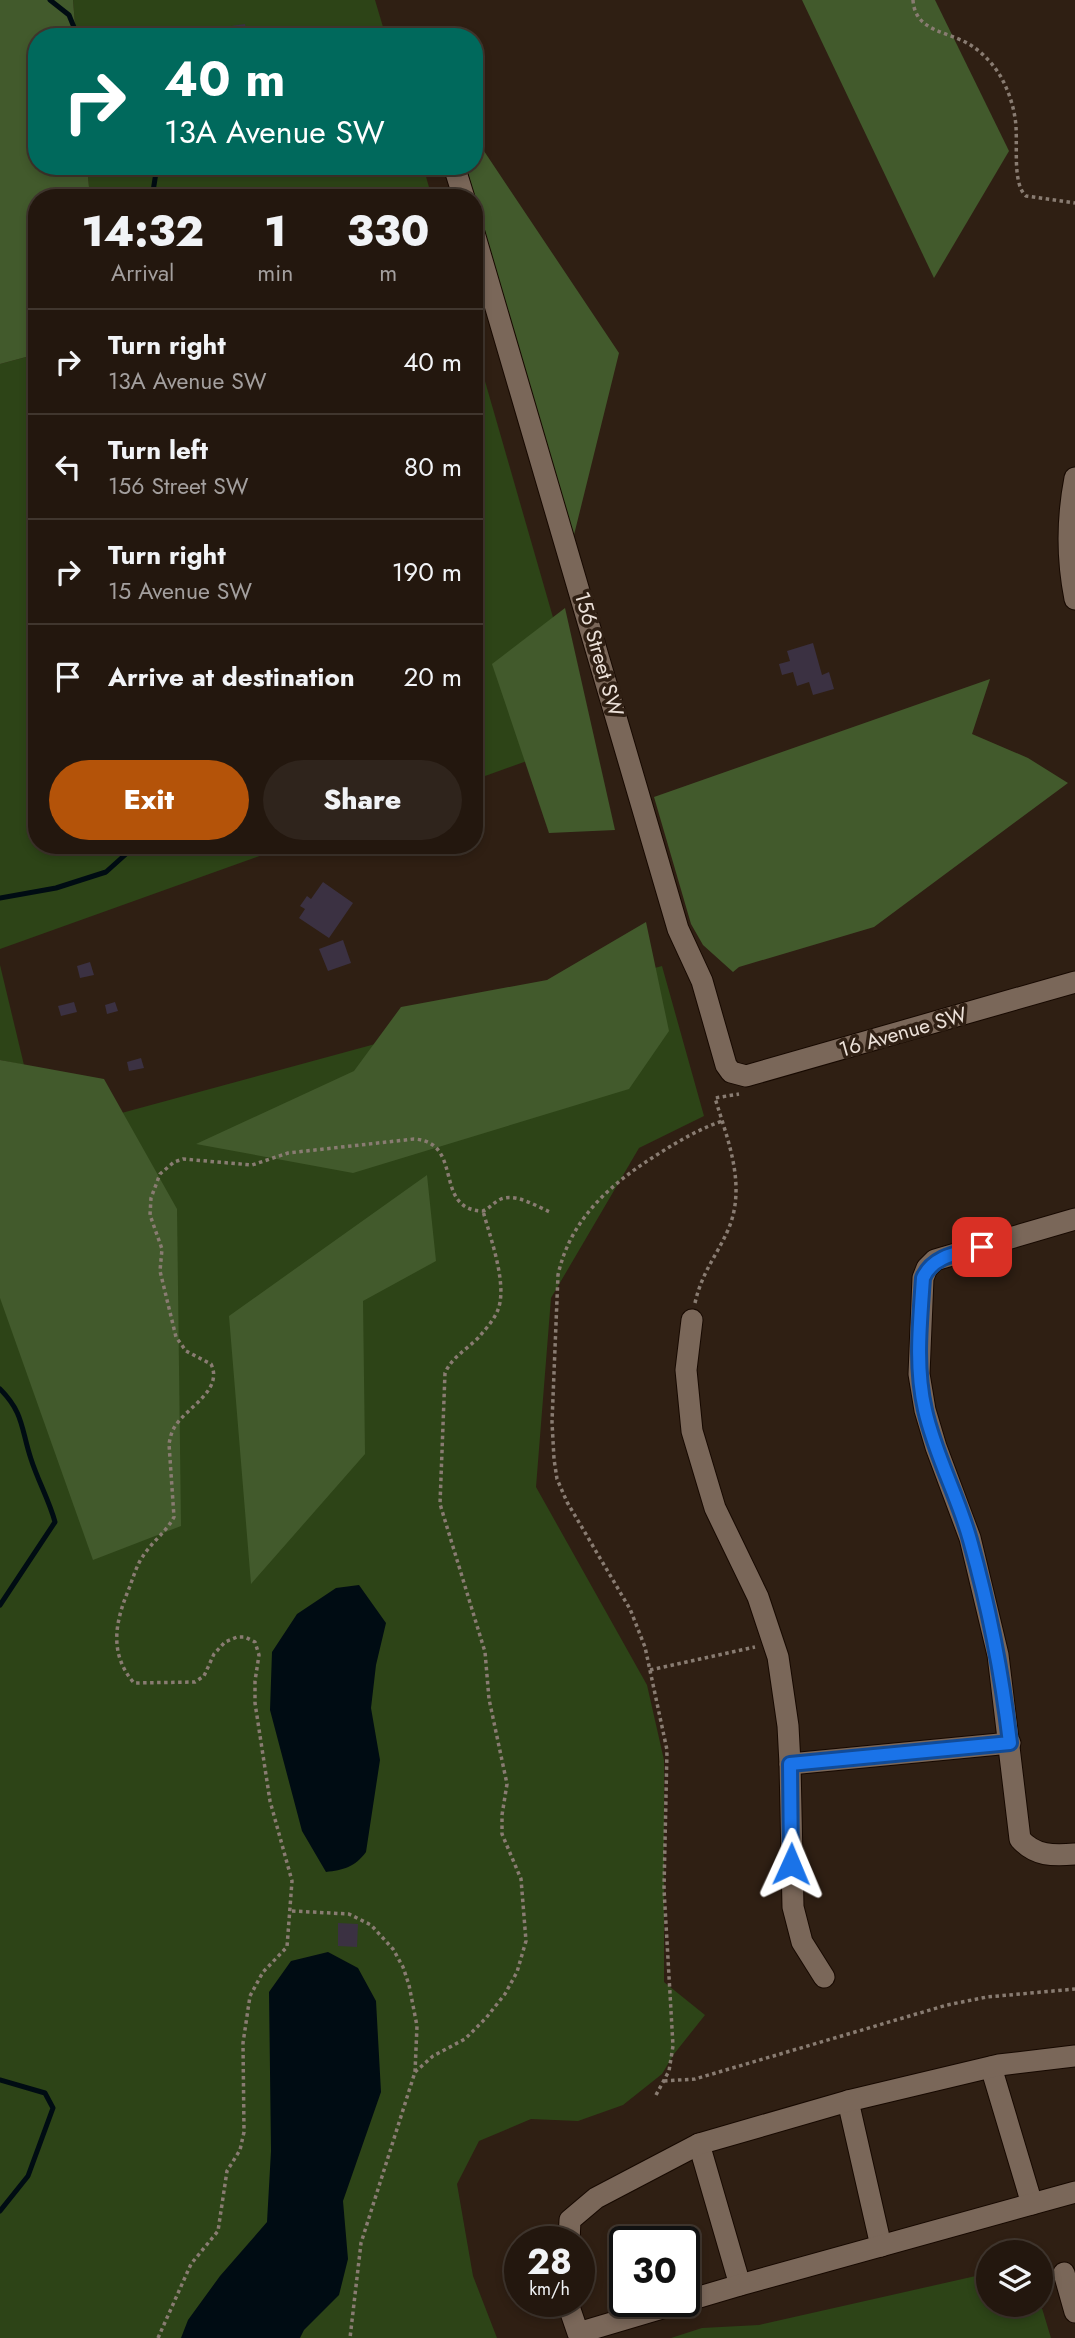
<!DOCTYPE html>
<html lang="en">
<head>
<meta charset="utf-8">
<style>
  body { margin:0; font-family:Jost,sans-serif; background:#2f241c; color:#f1f3f6; height:100vh; display:flex; flex-direction:column; font-size:26px; white-space:nowrap }
  * { box-sizing:border-box; margin:0 }
  p { font-size:23px; color:#a39f9e }
  .icon { flex:none; width:38px; height:38px; fill:none; stroke:currentColor; stroke-width:2; stroke-linecap:round; stroke-linejoin:round }
  .map { position:relative; flex:1; overflow:hidden }
  .drawer { position:absolute; left:28px; top:189px; width:455px; height:665px; display:flex; flex-direction:column; background:#23170e; border-radius:28px; box-shadow:0 4px 10px #0003,0 0 0 2px #40362e }
  .drawer>* { flex:none }
  .banner { position:absolute; left:28px; top:28px; width:455px; height:147px; border-radius:28px; box-shadow:0 4px 10px #0003,0 0 0 2px #40362e; background:#00695c; color:#fff; overflow:hidden }
  .tools { position:absolute; left:976px; top:2240px; display:grid; gap:14px }
  .tools a { display:grid; place-items:center; width:77px; height:77px; border-radius:50%; background:#23170e; box-shadow:0 4px 10px #0003,0 0 0 2px #40362e; font-size:35px }
  .speed { position:absolute; left:504px; top:2226px; display:flex; gap:14px; font-size:35px; font-weight:700; text-align:center }
  .speed>* { display:grid; place-content:center; width:91px; height:91px; border-radius:50%; background:#23170e; box-shadow:0 4px 10px #0003,0 0 0 2px #40362e; line-height:1 }
  .speed small { font-size:18px; font-weight:400 }
  .speed .limit { border:4px solid #111; border-radius:10px; background:#fff; color:#111 }
  .pin { position:absolute; display:grid; place-items:center; width:60px; height:60px; color:#fff; margin:-30px; border-radius:14px; box-shadow:0 4px 10px #0006 }
  .me { position:absolute; width:77px; margin:-38px; rotate:1deg; stroke-linejoin:round; filter:drop-shadow(0 0 5px #0008) }
  .turn { display:flex; align-items:center; gap:24px; height:147px; padding:0 21px; font-size:32px }
  .turn .icon { width:91px; height:91px; stroke-width:2.5 }
  .turn b { display:block; font-size:49px; line-height:60px }
  .eta { display:flex; justify-content:space-evenly; align-items:center; height:119px; text-align:center }
  .eta b { font-size:42px; font-weight:800; line-height:49px }
  .button { display:flex; gap:14px; margin-top:auto; padding:14px 21px }
  .button a { flex:1; height:80px; border-radius:42px; background:#b45309; color:#fff; font-size:28px; font-weight:800; line-height:80px; text-align:center }
  .button a+a { background:#2f241c; color:#f1f3f6 }
  ul { padding:0; list-style:none }
  li { display:flex; align-items:center; gap:21px; height:105px; padding:0 21px; border-top:2px solid #40362e }
  li div { flex:1 }
  li b { display:block; font-size:26px }
  li em { font-style:normal }
  .map>svg:first-child { display:block }
  .green { fill:#2d4417 }
  .forest { fill:#425a2c }
  .water { fill:#000c13 }
  .lines { fill:none; stroke-linecap:round; stroke-linejoin:round }
  .stream { stroke:#000c13; stroke-width:5 }
  .building { fill:#3b3142 }
  .minor-casing { stroke:#170901; stroke-width:23 }
  .path { stroke:#897c72; stroke-width:3.5; stroke-dasharray:3.5 3.5; stroke-linecap:butt }
  .minor { stroke:#7a6759; stroke-width:21 }
  .route-casing { stroke:#114b97; stroke-width:18 }
  .route { stroke:#1a73e8; stroke-width:12 }
  .labels { text-anchor:middle; stroke-width:7; stroke-linejoin:round; paint-order:stroke }
  .street-label { font-size:21px; fill:#ece1d9; stroke:#2f1f13 }
</style>
</head>
<body>
<div class="map">
<svg width="1075" height="2338" viewBox="0 0 1075 2338">
  <rect width="100%" height="100%" fill="#2f1f13"/>
  <g class="green">
    <polygon points="73,0 375,0 386,37 76,37"/>
    <polygon points="87,166 423,166 432,198 90,198"/>
    <polygon points="474,343 588,739 474,780"/>
    <polygon points="37,354 37,845 290,845 0,949 0,364"/>
    <polygon points="0,965 24,1065 0,1060"/>
    <polygon points="662,966 704,1116 639,1148 551,1298 536,1487 647,1685 664,1760 664,1982 705,2015 674,2054 662,2074 623,2105 578,2121 531,2119 479,2141 457,2184 473,2276 497,2338 0,2338 0,1146"/>
    <polygon points="989,2273 989,2305 1041,2305 1051,2338 671,2338 702,2328 759,2325"/>
  </g>
  <g class="forest">
    <polygon points="0,0 73,0 76,37 37,37 37,166 87,166 90,198 37,198 37,354 0,364"/>
    <polygon points="802,0 935,0 1009,151 934,278"/>
    <polygon points="474,136 619,353 573,539 466,166 474,166"/>
    <polygon points="565,608 615,830 549,833 492,664"/>
    <polygon points="990,679 972,734 1028,758 1068,783 874,927 739,967 733,972 703,945 691,924 654,797"/>
    <polygon points="646,922 669,1031 629,1089 353,1173 196,1144 354,1071 401,1007 547,980"/>
    <polygon points="0,1060 104,1079 177,1209 181,1526 93,1560 0,1298"/>
    <polygon points="427,1175 436,1261 363,1301 365,1454 251,1584 229,1316"/>
  </g>
  <g class="water">
    <path d="M359,1585l27,38 -10,42 -5,43 9,52 -14,92c-11,15 -23,18 -40,20l-24,-41 -32,-121 2,-58 25,-38 39,-26z"/>
    <polygon points="328,1952 358,1968 376,2001 381,2092 343,2201 348,2259 339,2295 304,2330 300,2338 181,2338 188,2320 220,2276 267,2222 271,2151 269,1992 291,1961"/>
  </g>
  <g class="lines">
    <g class="stream">
      <polyline points="50,0 69,15 78,37"/>
      <polyline points="152,198 157,166"/>
      <polyline points="0,898 56,888 106,872 136,845"/>
      <path d="M0,1389c24,24 21,40 31,70 7,22 18,41 24,63l-55,83"/>
      <polyline points="0,2080 45,2093 53,2108 28,2176 0,2211"/>
    </g>
  </g>
  <g class="building">
    <polygon points="245,24 248,37 226,37 225,27"/>
    <polygon points="813,643 822,675 829,672 834,689 813,695 809,682 797,686 793,672 782,675 779,664 790,661 787,651"/>
    <polygon points="323,882 353,903 329,938 299,918 305,909 300,906 307,896 311,899"/>
    <polygon points="343,940 351,963 328,971 319,949"/>
    <polygon points="90,962 94,975 80,978 77,966"/>
    <polygon points="74,1002 77,1012 61,1016 58,1006"/>
    <polygon points="115,1002 118,1011 107,1014 105,1005"/>
    <polygon points="141,1058 144,1068 129,1071 127,1062"/>
    <polygon points="338,1923 358,1924 357,1947 338,1946"/>
  </g>
  <g class="lines">
    <g class="minor-casing">
      <g id="minor">
        <polyline points="454,166 464,198"/>
        <polyline points="474,233 678,929 702,981 726,1065 731,1072 746,1076 1075,982"/>
        <path d="M1075,478c-8,41 -8,81 0,121"/>
        <path d="M1075,1219l-140,41 -8,8 -4,10 -4,96 6,36 11,37 34,91 28,117 22,184c15,17 33,17 55,15"/>
        <polyline points="692,1320 686,1370 692,1431 715,1508 758,1597 778,1657 788,1726 790,1764 793,1907 802,1942 824,1977"/>
        <polyline points="790,1764 1010,1743"/>
        <polyline points="991,2067 1032,2204"/>
        <polyline points="848,2101 881,2246"/>
        <polyline points="699,2144 740,2285"/>
        <polyline points="569,2242 570,2220 596,2198 699,2144 848,2101 999,2065 1075,2056"/>
        <polyline points="1064,2273 1075,2312"/>
        <polyline points="567,2301 578,2333 740,2285 1075,2192"/>
      </g>
    </g>
    <g class="path">
      <path d="M913,0c2,33 37,31 59,46 12,8 22,19 29,31 7,13 12,27 14,41 4,21 -4,65 11,78l49,7"/>
      <path d="M695,1303c7,-31 21,-46 33,-73 19,-44 0,-89 -13,-132l24,-4"/>
      <polyline points="650,1670 755,1647"/>
      <polyline points="292,1911 349,1914 371,1925 393,1949 403,1967 409,1985 417,2026 415,2072 361,2243 350,2338"/>
      <path d="M415,2072l18,-16 32,-17 21,-21 19,-24 12,-22 9,-31 -5,-62 -19,-45v-19l5,-31 -18,-85 -4,-47 -45,-148 5,-131c7,-16 21,-23 33,-35 7,-8 15,-17 19,-26 12,-25 -7,-75 -14,-101"/>
      <polyline points="664,2081 695,2079 947,2005 987,1997 1075,1989"/>
      <path d="M656,2095l13,-24 4,-25 -9,-157 3,-139 -22,-103 -15,-38 -63,-107 -10,-23 -3,-20 -2,-37 6,-147c12,-55 51,-90 97,-119 22,-14 42,-26 67,-35"/>
      <path d="M158,2338l33,-74 27,-33 9,-60 13,-21 4,-18 -1,-89 7,-47 13,-24 24,-25 5,-66 -22,-80 -15,-98v-22l4,-26 -4,-13 -10,-5h-8l-12,5 -11,12 -10,22 -9,6 -61,1c-25,-29 -19,-60 -6,-92 5,-12 8,-25 15,-35 9,-14 23,-24 31,-39l-5,-73c1,-5 2,-11 5,-16 11,-20 50,-37 37,-64l-25,-13 -10,-14 -16,-66 2,-22 -12,-34 1,-17 9,-24 14,-12 9,-3 69,6 36,-12 126,-14c51,3 18,71 69,72 7,-3 11,-9 18,-12 15,-6 35,7 49,13"/>
    </g>
    <use href="#minor" class="minor"/>
  </g>
  <g class="lines">
    <g class="route-casing">
      <path id="route" d="M791,1864l-1,-100 220,-21c-8,-69 -21,-136 -40,-203 -12,-44 -35,-85 -45,-130 -10,-43 -5,-88 -2,-132 10,-23 36,-25 59,-31"/>
    </g>
    <use href="#route" class="route"/>
  </g>
  <g class="labels">
    <g class="street-label">
      <text transform="translate(599 654) rotate(74)" y="7">156 Street SW</text>
      <text transform="translate(903 1032) rotate(-16)" y="7">16 Avenue SW</text>
    </g>
  </g>
</svg>
<div class="tools">
<a><svg class="icon" aria-label="layers" viewBox="0 0 24 24"><path d="M12 4l9 5-9 5-9-5zM3 14l9 5 9-5"/></svg></a>
</div>
<div class="speed"><div>28<small>km/h</small></div><div class="limit">30</div></div>
<div class="pin" style="left:982px;top:1247px;background:#d93025"><svg class="icon" aria-label="arrive" viewBox="0 0 24 24"><path d="M6 21V4h12l-3 4 3 4H6"/></svg></div>
<svg class="me" style="left:791px;top:1864px" viewBox="-20 -20 40 40"><path d="M0-17L14 15 0 8-14 15z" fill="#1a73e8" stroke="#fff" stroke-width="4"/></svg>
<div class="banner">
<div class="turn"><svg class="icon" aria-label="right" viewBox="0 0 24 24"><path d="M7 20v-9h11M14 6l5 5-5 5"/></svg><div><b>40 m</b>13A Avenue SW</div></div>
</div>
<section class="drawer">
<div class="eta">
<div><b>14:32</b><p>Arrival</p></div>
<div><b>1</b><p>min</p></div>
<div><b>330</b><p>m</p></div>
</div>
<ul>
<li><svg class="icon" aria-label="right" viewBox="0 0 24 24"><path d="M7 20v-9h11M14 6l5 5-5 5"/></svg><div><b>Turn right</b><p>13A Avenue SW</p></div><em>40 m</em></li>
<li><svg class="icon" aria-label="left" viewBox="0 0 24 24"><path d="M17 20v-9H6M10 6l-5 5 5 5"/></svg><div><b>Turn left</b><p>156 Street SW</p></div><em>80 m</em></li>
<li><svg class="icon" aria-label="right" viewBox="0 0 24 24"><path d="M7 20v-9h11M14 6l5 5-5 5"/></svg><div><b>Turn right</b><p>15 Avenue SW</p></div><em>190 m</em></li>
<li><svg class="icon" aria-label="arrive" viewBox="0 0 24 24"><path d="M6 21V4h12l-3 4 3 4H6"/></svg><div><b>Arrive at destination</b></div><em>20 m</em></li>
</ul>
<div class="button"><a>Exit</a><a>Share</a></div>
</section>
</div>
</body>
</html>
